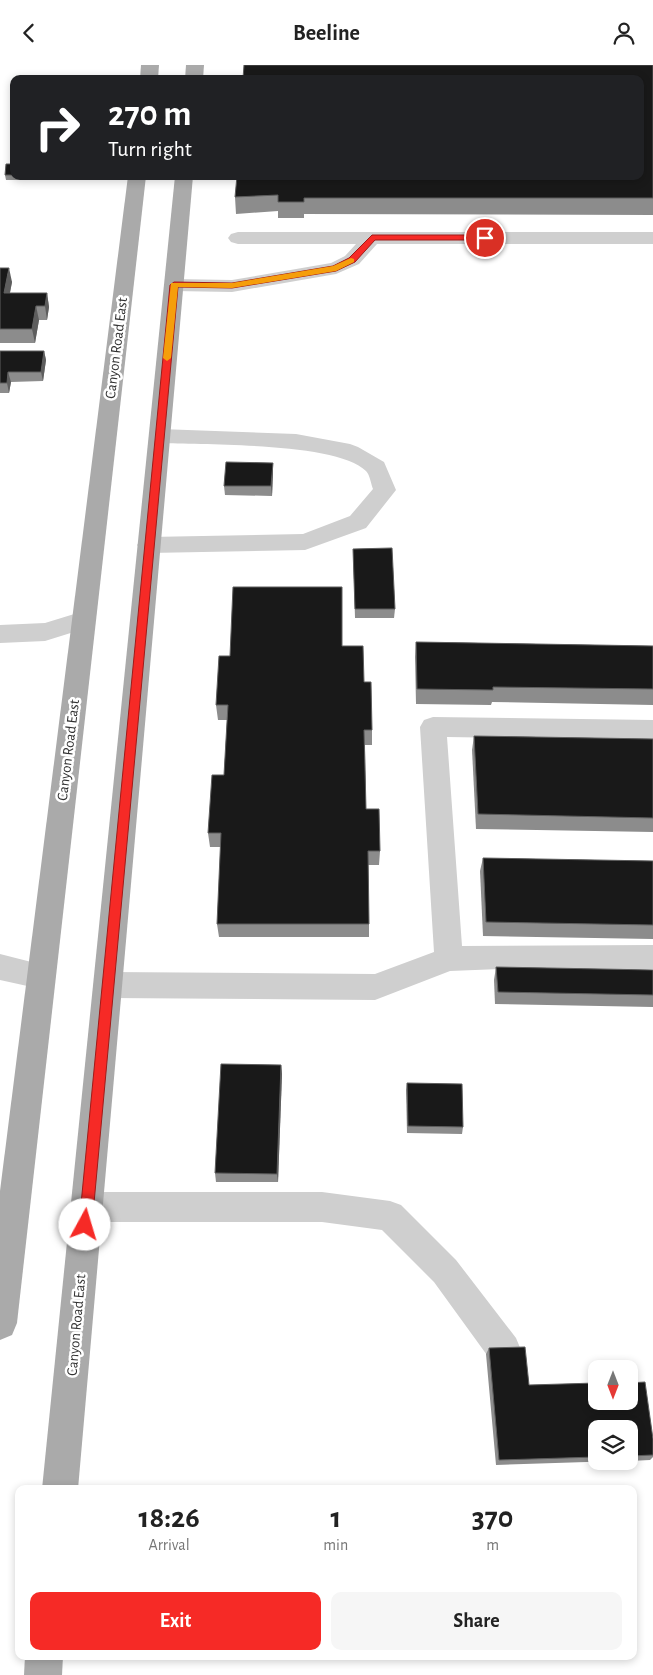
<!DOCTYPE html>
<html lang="en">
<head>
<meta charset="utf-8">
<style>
  body { margin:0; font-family:"Alegreya Sans",sans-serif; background:#f6f6f6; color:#222; height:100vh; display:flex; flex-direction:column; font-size:19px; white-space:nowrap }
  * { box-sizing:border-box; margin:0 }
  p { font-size:16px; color:#767676 }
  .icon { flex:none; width:28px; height:28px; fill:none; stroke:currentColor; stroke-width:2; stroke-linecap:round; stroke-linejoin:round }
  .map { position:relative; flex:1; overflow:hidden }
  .sheet { position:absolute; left:15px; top:1420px; width:622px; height:175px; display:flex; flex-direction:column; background:#fff; border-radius:10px; box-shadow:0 2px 8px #0003 }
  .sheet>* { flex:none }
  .banner { position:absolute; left:10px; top:10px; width:634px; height:105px; border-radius:10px; box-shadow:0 2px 8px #0003; background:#202124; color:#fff; overflow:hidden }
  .needle { width:32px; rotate:180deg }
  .tools { position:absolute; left:588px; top:1295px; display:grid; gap:10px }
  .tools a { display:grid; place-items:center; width:50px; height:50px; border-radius:10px; background:#fff; box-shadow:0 2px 8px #0003; font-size:25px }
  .pin { position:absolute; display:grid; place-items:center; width:42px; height:42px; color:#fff; margin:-21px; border:2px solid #fff; border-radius:50%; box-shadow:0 1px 5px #0007 }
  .me { position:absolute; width:55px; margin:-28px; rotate:6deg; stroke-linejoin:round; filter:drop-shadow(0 0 4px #0008) }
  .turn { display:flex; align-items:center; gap:18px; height:105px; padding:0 15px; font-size:22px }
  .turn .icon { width:65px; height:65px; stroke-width:2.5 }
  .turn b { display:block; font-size:35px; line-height:42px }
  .eta { display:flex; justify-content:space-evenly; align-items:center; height:85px; text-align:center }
  .eta b { font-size:30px; font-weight:700; line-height:35px }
  .primary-button { display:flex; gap:10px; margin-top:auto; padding:10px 15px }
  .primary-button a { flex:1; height:58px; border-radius:10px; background:#f62a26; color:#fff; font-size:20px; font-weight:700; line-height:58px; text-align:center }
  .primary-button a+a { background:#f6f6f6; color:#222 }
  header { display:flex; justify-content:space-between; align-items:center; height:65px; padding:0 15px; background:#fff; font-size:22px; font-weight:700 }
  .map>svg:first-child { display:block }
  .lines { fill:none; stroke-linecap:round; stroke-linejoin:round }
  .minor { fill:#cfcfcf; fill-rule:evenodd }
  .major { fill:#aaa; fill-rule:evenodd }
  .wall { fill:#8c8c8c }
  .shaded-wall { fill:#5e5e5e }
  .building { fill:#191919; stroke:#5e5e5e }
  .route { fill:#f62a26; stroke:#a01b19 }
  .slow { fill:#f59e0b }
  .labels { text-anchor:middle; stroke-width:5; stroke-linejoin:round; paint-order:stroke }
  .street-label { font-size:15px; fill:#323232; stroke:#fff }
</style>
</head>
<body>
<header><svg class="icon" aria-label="back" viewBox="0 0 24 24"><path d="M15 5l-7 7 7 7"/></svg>Beeline<svg class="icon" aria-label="person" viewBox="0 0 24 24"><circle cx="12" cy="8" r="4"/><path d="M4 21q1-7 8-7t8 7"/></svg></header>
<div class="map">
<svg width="653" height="1610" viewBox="0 0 653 1610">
  <rect width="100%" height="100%" fill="#fff"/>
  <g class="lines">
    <g class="minor">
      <polygon points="238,167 653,167 653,179 377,179 359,199 336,209 232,227 174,226 167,224 164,220 167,216 174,214 232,215 331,198 345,191 356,179 238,179 231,177 228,173 231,169"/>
      <path d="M160,364l136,5 54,10 8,3 26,15 12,28 -30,38 -61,22 -156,3 -8,-2 -4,-6 4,-6 8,-2 154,-3 47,-18 23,-27c-2,-5 -3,-14 -7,-18 -28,-29 -163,-26 -206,-28l-8,-2 -3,-5 3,-5z"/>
      <polygon points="84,546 93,549 96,555 93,561 45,576 0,578 0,560 45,558"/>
      <polygon points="433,652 653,655 653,675 447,672 462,881 653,880 653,904 500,904 450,906 375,935 109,933 99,929 95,920 99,911 109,907 375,909 434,887 420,662 424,655"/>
      <polygon points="0,889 51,902 55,911 51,920 41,924 0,915"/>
      <polygon points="87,1127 322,1127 390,1136 401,1140 456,1195 516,1273 521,1285 516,1297 504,1302 492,1297 434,1217 382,1165 322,1157 87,1157 76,1153 71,1142 76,1131"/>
    </g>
    <g class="major">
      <polygon points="141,0 159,0 158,14 140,14"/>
      <polygon points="186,0 204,0 203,14 185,14"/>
      <polygon points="128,111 146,111 17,1258 12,1270 0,1275 0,1126"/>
      <polygon points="175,111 193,111 78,1424 42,1424"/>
      <polygon points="25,1591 63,1591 62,1610 24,1610"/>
    </g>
  </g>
  <g class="wall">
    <polygon points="653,0 653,150 304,149 304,153 278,153 278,146 236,149 235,132"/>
    <polygon points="14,99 14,111 27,111 26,115 6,115 5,110"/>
    <polygon points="0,203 12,217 10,228 47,228 49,242 47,255 39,255 35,278 0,278"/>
    <polygon points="0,286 44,286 46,295 43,316 11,317 9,328 0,328"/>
    <polygon points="273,398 273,407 272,431 225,430 224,421"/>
    <polygon points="353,484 395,544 394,553 355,553"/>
    <polygon points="416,577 653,581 653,640 492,637 491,640 416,639 415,592"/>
    <polygon points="342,581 364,617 372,665 372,680 365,680 366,744 380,786 379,800 368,800 369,859 369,872 219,872 217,859 221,782 210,782 208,768 224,710 227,655 218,655 216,640 230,591"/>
    <polygon points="474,671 653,674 653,767 476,764 472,685"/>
    <polygon points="483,793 653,796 653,874 483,871 480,806"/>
    <polygon points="496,902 653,905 653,942 495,939 494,915"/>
    <polygon points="281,1000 282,1009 278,1117 216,1117 215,1108"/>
    <polygon points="407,1018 463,1062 462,1069 407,1068 406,1025"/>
    <polygon points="489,1283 529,1320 653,1374 653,1392 650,1395 629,1396 629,1364 596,1364 596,1396 618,1396 496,1400 486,1289"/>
  </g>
  <g class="shaded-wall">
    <polygon points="9,203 12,217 7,242 4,228"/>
    <polygon points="47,228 49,242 47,255 45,241"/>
    <polygon points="36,241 39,255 35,278 32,264"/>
    <polygon points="44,286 46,295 43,316 41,307"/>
    <polygon points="8,307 11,317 9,328 7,318"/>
    <polygon points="273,398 273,407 272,431 271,421"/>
    <polygon points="281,1000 282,1009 278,1117 277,1109"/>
  </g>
  <g class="building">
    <polygon points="244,0 653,0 653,133 304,133 304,137 278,137 278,130 235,132 237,111 640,111 640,14 243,14"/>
    <polygon points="6,99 14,99 14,110 5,110"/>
    <polygon points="0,203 9,203 4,228 47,228 45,241 36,241 32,264 0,264"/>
    <polygon points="0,286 44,286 41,307 8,307 7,318 0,318"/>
    <polygon points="226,397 273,398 271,421 224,421"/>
    <polygon points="392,483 395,544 355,544 353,484"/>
    <polygon points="233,522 342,522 342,581 363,581 364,617 371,617 372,665 364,665 366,744 379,744 380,786 368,786 369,859 217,859 221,768 208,768 212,710 224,710 228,640 216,640 219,591 230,591"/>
    <polygon points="416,577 653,581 653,624 493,622 493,625 417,624"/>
    <polygon points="474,671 653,674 653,753 478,749"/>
    <polygon points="483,793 653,796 653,860 486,857"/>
    <polygon points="496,902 653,905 653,930 498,927"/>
    <polygon points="221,999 281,1000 277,1109 215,1108"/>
    <polygon points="407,1018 462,1019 463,1062 408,1061"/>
    <polygon points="525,1282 529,1320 596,1318 596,1336 629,1336 629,1318 645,1317 653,1374 653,1390 629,1391 629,1364 596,1364 596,1392 499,1395 489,1283"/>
  </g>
  <polygon class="route" points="372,170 485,170 489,173 485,175 375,175 355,197 336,206 232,223 178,222 92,1160 90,1165 85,1167 80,1165 79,1160 170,220 174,217 232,218 333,201 349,193"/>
  <polygon class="slow" points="351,193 354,194 354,197 336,206 232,223 178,222 171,293 167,296 163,293 171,218 232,218 333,201"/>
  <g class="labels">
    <g class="street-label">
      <text transform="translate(116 283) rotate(-83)" y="5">Canyon Road East</text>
      <text transform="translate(68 685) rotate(-83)" y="5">Canyon Road East</text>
      <text transform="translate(76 1260) rotate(-85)" y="5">Canyon Road East</text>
    </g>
  </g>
</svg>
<div class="tools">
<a><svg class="needle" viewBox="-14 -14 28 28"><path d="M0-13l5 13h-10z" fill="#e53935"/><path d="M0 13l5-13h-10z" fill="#767676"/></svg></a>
<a><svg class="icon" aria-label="layers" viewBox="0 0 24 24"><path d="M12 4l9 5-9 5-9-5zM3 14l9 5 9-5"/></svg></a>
</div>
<div class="pin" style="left:485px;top:173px;background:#d93025"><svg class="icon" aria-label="arrive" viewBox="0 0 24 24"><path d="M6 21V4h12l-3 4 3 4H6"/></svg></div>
<svg class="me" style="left:85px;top:1160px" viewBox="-20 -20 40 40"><circle r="19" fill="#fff"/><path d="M0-13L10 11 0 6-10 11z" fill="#f62a26"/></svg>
<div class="banner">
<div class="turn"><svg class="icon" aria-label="right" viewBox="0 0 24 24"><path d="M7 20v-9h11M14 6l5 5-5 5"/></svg><div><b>270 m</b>Turn right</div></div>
</div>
<section class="sheet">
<div class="eta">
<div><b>18:26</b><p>Arrival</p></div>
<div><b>1</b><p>min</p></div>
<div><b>370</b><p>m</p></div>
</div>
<div class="primary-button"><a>Exit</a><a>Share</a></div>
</section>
</div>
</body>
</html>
